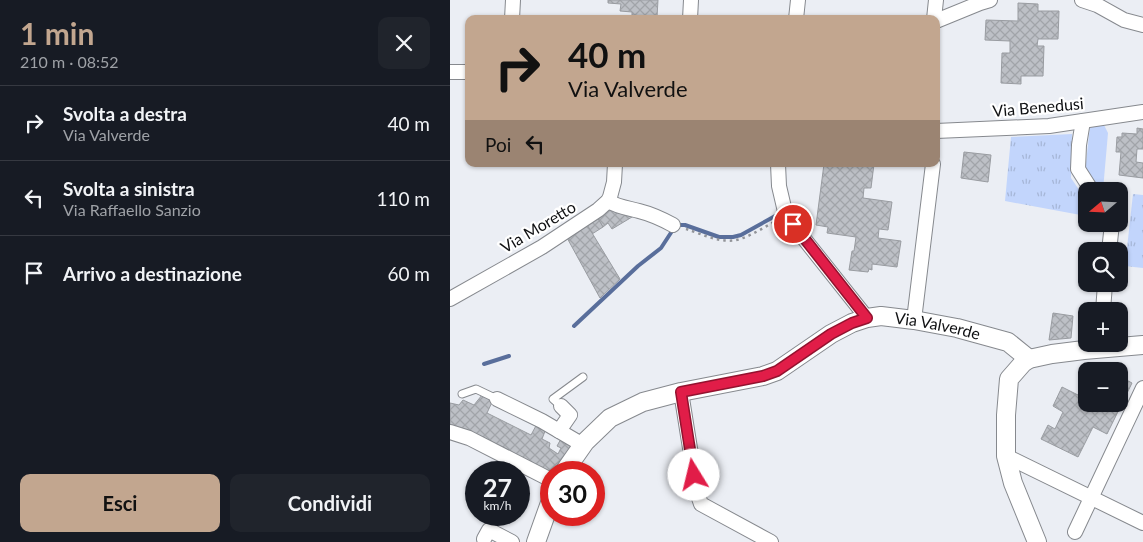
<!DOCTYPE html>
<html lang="it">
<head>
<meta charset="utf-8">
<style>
  body { margin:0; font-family:Lato,sans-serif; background:#20242c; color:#f1f3f6; height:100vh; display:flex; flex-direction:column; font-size:19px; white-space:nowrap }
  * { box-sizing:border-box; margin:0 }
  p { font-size:16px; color:#9ea1a6 }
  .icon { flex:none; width:28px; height:28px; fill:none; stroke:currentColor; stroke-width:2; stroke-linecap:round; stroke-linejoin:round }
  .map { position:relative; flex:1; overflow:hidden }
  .side { display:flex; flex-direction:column; background:#171b24; width:450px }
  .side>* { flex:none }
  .guide { position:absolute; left:15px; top:15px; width:475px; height:152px; border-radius:10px; box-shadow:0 1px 4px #0004; background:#c2a68f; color:#111; overflow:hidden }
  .needle { width:32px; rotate:251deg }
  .fabs { position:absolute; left:628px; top:182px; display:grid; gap:10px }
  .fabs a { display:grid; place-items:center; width:50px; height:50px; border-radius:10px; background:#171b24; box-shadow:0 1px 4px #0004; font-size:25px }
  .speed { position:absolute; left:15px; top:461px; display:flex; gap:10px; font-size:25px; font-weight:700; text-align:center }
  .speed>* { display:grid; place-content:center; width:65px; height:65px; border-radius:50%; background:#171b24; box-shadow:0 1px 4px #0004; line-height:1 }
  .speed small { font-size:12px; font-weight:400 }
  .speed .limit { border:8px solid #d22; background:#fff; color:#111 }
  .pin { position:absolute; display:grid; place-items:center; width:42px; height:42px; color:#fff; margin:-21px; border:2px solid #fff; border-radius:50%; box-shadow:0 1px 5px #0007 }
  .me { position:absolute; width:55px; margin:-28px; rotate:351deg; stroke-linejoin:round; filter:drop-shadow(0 0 4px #0008) }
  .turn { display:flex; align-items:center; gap:18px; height:105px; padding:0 20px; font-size:22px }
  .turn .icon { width:65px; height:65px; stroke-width:2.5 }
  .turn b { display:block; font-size:35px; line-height:42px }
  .then { display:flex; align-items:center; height:48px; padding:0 20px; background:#0003; gap:10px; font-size:19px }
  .round { display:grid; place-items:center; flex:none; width:52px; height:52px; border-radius:10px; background:#20242c }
  .head { display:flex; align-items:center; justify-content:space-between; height:85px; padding:0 20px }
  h1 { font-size:30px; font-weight:700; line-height:38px; color:#c2a68f }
  .button { display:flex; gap:10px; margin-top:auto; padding:10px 20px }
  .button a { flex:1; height:58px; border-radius:10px; background:#c2a68f; color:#111; font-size:20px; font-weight:700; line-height:58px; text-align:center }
  .button a+a { background:#20242c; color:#f1f3f6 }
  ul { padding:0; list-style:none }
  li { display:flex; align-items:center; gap:15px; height:75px; padding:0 20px; border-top:1px solid #363941 }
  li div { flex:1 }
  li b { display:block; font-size:19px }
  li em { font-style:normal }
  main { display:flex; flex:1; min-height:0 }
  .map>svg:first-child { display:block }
  .park { fill:url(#park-tufts) }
  .garden { fill:#c2d5fc }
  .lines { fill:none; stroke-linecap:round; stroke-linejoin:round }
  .stream { stroke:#596e9b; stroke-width:4 }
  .building { fill:url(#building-cross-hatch); stroke:#999ca1 }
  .service-casing { stroke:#86898e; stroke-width:9 }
  .minor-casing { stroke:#86898e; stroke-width:16 }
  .tertiary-casing { stroke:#86898e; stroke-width:20 }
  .path { stroke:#929499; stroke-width:2.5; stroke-dasharray:2.5 4; stroke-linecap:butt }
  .service { stroke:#fff; stroke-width:7 }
  .minor { stroke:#fff; stroke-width:14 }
  .tertiary { stroke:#fff; stroke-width:18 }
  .route-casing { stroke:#92132f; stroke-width:12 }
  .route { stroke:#e11d48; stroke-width:9 }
  .labels { text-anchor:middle; stroke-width:4.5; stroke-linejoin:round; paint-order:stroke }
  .street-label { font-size:16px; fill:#0f1012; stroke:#fff }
</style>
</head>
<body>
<main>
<section class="side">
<div class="head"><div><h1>1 min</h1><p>210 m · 08:52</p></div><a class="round"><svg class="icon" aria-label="close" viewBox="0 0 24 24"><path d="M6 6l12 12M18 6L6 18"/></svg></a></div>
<ul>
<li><svg class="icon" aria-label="right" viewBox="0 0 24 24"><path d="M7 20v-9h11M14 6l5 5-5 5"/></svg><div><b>Svolta a destra</b><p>Via Valverde</p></div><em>40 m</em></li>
<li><svg class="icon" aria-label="left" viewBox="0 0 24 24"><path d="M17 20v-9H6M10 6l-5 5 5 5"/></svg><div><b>Svolta a sinistra</b><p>Via Raffaello Sanzio</p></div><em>110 m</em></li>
<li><svg class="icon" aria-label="arrive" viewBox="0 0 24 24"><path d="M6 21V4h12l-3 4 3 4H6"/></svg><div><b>Arrivo a destinazione</b></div><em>60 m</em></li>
</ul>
<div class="button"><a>Esci</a><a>Condividi</a></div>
</section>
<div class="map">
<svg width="693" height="542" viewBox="0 0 693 542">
  <defs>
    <pattern id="park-tufts" width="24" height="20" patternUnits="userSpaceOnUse" patternTransform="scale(1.25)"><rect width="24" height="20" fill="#c2d5fc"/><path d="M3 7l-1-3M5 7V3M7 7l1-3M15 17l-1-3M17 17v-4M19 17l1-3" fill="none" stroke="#a6b6d7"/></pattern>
    <pattern id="building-cross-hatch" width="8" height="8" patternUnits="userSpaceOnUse" patternTransform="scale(1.25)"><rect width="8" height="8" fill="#bdc0c6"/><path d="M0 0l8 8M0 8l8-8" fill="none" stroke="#a1a4a9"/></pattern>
  </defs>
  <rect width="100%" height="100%" fill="#ebeef4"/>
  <g class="park">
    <polygon points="622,134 621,178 636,200 636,216 555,201 561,137"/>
    <polygon points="683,194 693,195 693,268 675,266"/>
  </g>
  <polygon class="garden" points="654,125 658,133 653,190 635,172 640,126"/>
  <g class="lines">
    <g class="stream">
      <polyline points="124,326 188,266 211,248 226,225 235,225 269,237 283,237 291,235 327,215"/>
      <polyline points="34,364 59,356"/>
    </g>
  </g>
  <g class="building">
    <polygon points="158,0 208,0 207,17 182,15 182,12 170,11 171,4 158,3"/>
    <polygon points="568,3 588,4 588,11 609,11 608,39 588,39 587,46 594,46 593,76 571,76 571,84 551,83 552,53 560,53 560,41 535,40 536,20 568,21"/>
    <polygon points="687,128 693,129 693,149 687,149 686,162 693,163 693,178 669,175 671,152 666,152 667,137 672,137 672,133 687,134"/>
    <polygon points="514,152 541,155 538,182 511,178"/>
    <polygon points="374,164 424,164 421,188 414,188 413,198 442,202 438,230 429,229 428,238 451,241 447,267 422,264 422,270 419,269 418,272 399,270 402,251 404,251 406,237 377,233 378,227 366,225"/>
    <polygon points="162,207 187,214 162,229 158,223 153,227 147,217"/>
    <polygon points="147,217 153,227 142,234 136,223"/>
    <polygon points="136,223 170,279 150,298 116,236"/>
    <polygon points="603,313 623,316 621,338 599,340"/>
    <polygon points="669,376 682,383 657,434 643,427 628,457 591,439 598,425 605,429 613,412 603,406 612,387 636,399 636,404 647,404 649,405 650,404 669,404"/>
    <polygon points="32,395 43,400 37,413 81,435 88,422 97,426 92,439 100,443 99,448 108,454 111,448 107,446 112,437 127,446 110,472 101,472 0,428 0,403 9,405 13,400 24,405"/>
  </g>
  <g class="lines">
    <g class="service-casing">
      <g id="service">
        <polyline points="12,394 26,389 47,399"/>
        <polyline points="111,406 103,399 133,377"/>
      </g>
    </g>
    <g class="minor-casing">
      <g id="minor">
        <polyline points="632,0 647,5 674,20 693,25"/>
        <polyline points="62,19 63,0"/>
        <polyline points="240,19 241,0"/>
        <polyline points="346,19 348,0"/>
        <polyline points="484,19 486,0"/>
        <polyline points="486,21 530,3 540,0"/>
        <polyline points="0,72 19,72"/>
        <polyline points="633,121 629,145 628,169 642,191"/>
        <polyline points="486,131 599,126 693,112"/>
        <polyline points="328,164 329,186 336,216 417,318"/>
        <path d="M158,201c10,6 20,7 31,10 12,3 23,8 34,14"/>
        <polyline points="659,251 662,224"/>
        <polyline points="0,299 92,247 148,210 158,201 160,197 164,182 165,164"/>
        <polyline points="653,311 655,284"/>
        <polyline points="464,320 483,164"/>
        <polyline points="231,392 247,492 251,504 321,542"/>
        <polyline points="47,399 92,421 133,445"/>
        <polyline points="109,431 120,415 111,406"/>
        <polyline points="0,432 19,438 101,480"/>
        <polyline points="556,456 693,523"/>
        <polyline points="625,532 693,388"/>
        <polyline points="34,539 39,530 62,542"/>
      </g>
    </g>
    <g class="tertiary-casing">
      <g id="tertiary">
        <path id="s1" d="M114,472l21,-30 25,-24 33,-16 38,-10 82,-16 14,-5 54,-37 21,-11 15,-5 14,-2 33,4 43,8 51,14 21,17"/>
        <polyline points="86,542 101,500"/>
        <polyline points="587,542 563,483 556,456 556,415 559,379 573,363 579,359 602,354 634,350 693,345"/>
      </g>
    </g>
    <path class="path" d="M236,229c16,5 37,16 54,10 13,-4 24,-12 36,-18"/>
    <use href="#service" class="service"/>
    <use href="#minor" class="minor"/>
    <use href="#tertiary" class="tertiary"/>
  </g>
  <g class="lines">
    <g class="route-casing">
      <polyline id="route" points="244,475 231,392 313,376 327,371 381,334 402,323 417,318 343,224"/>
    </g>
    <use href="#route" class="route"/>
  </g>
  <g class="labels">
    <g class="street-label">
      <text transform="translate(588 107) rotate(-5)" y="6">Via Benedusi</text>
      <text transform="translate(88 227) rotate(-31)" y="6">Via Moretto</text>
      <text dy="6" stroke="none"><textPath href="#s1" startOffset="422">Via Valverde</textPath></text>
    </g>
  </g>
</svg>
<div class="fabs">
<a><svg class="needle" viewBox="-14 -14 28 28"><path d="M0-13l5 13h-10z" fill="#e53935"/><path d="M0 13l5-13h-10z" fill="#9ea1a6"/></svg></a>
<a><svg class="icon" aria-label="search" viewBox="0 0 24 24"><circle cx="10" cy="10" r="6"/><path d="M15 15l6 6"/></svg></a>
<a>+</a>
<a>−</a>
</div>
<div class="speed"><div>27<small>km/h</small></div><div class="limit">30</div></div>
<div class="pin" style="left:343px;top:224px;background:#d93025"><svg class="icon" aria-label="arrive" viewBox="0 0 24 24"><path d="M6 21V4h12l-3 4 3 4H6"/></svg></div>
<svg class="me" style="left:244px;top:475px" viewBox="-20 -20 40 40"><circle r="19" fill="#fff"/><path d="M0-13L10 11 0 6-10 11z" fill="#e11d48"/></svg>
<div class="guide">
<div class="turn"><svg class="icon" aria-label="right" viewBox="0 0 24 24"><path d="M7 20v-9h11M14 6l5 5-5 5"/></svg><div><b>40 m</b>Via Valverde</div></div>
<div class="then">Poi<svg class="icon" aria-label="left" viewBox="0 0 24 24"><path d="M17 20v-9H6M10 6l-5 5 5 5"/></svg></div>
</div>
</div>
</main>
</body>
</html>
